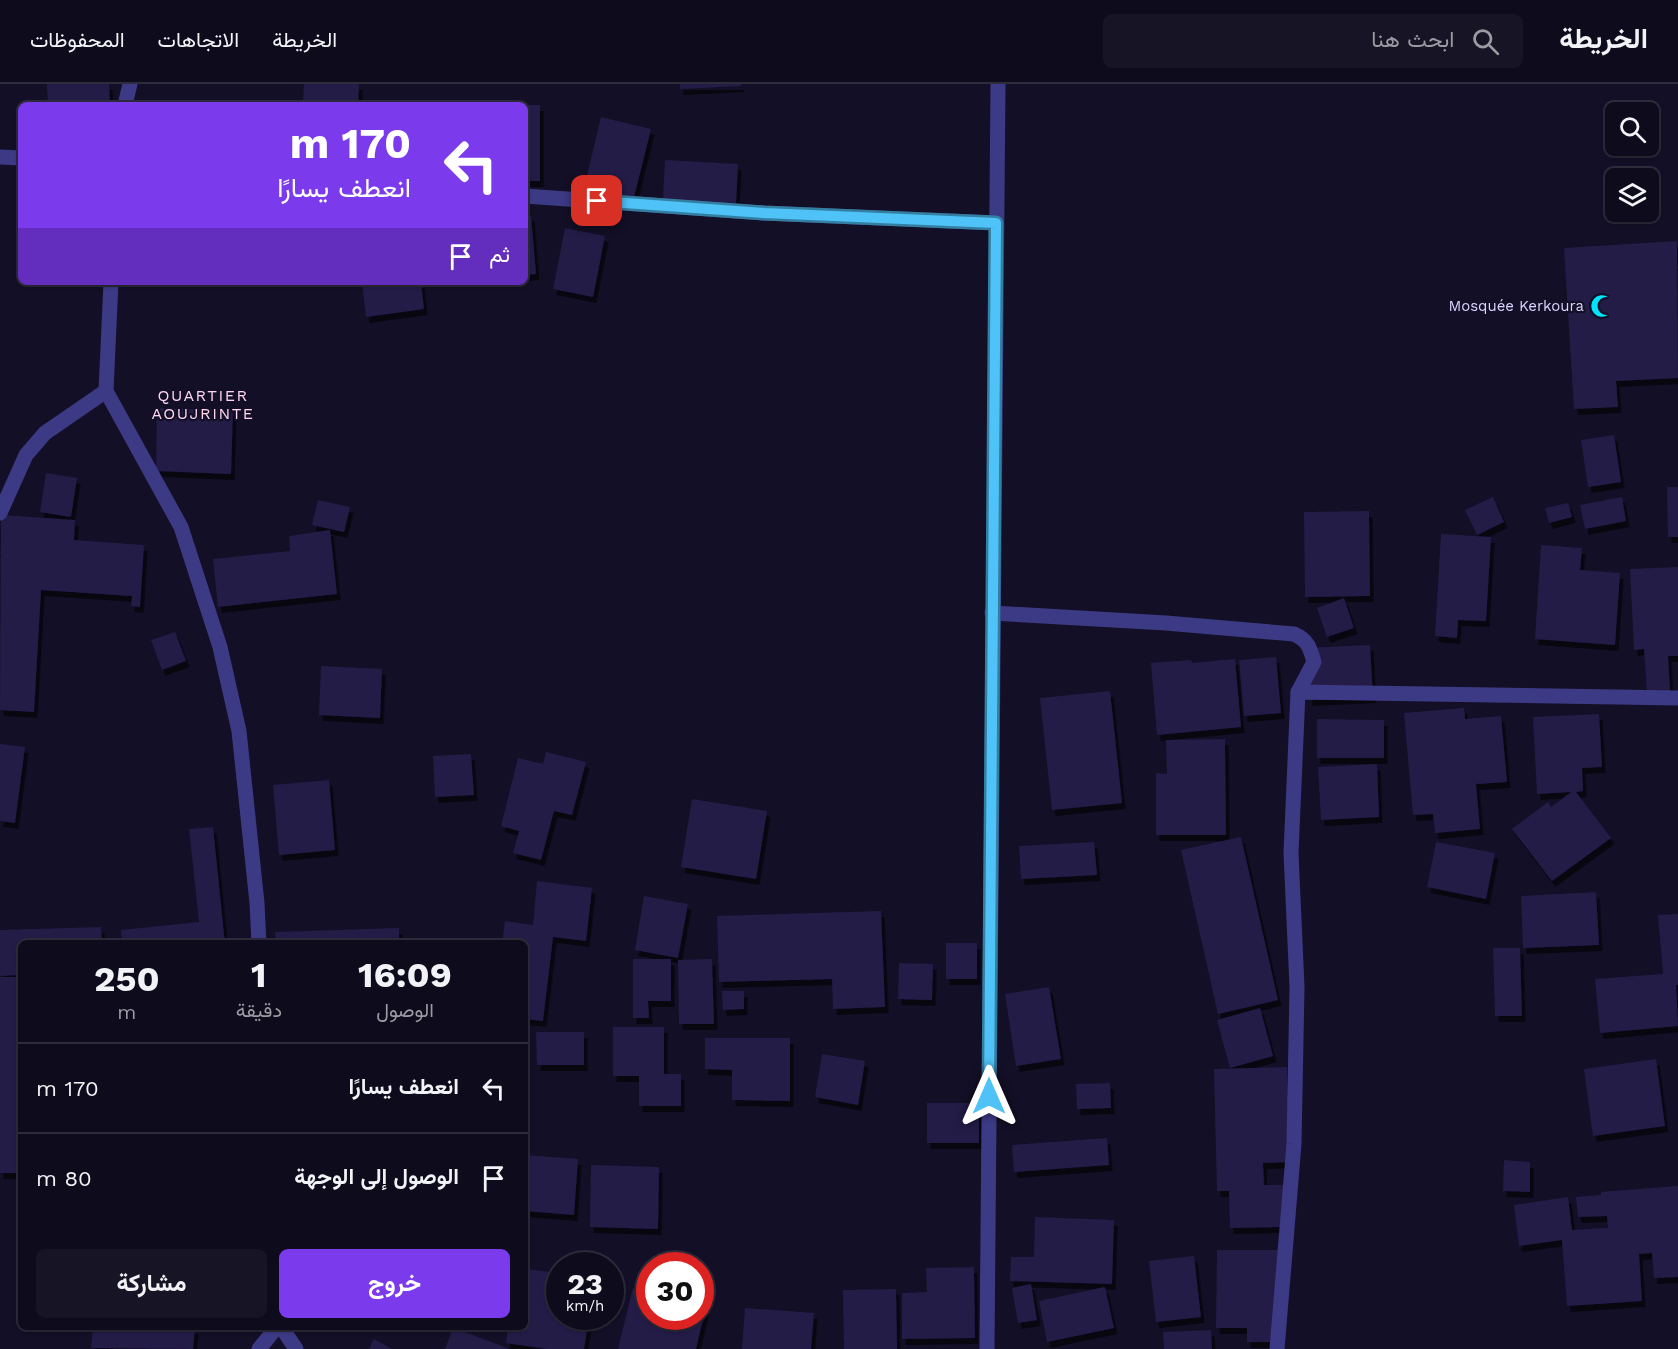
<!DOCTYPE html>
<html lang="ar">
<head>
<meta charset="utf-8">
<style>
  body { margin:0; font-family:"Work Sans",Vazirmatn,sans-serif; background:#171425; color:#f1f3f6; direction:rtl; height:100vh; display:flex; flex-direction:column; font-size:22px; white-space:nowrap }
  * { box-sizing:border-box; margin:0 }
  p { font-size:20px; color:#9b9ba3 }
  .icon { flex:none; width:33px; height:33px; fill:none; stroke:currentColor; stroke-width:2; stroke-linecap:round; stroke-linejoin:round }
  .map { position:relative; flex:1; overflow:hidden; direction:ltr }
  .details { position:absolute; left:18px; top:856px; width:510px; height:390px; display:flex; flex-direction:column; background:#0e0b1c; border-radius:9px; box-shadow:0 2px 4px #0004,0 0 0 2px #2e2b3b; direction:rtl }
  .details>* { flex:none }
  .top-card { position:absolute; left:18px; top:18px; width:510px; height:183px; border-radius:9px; box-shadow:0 2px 4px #0004,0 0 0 2px #2e2b3b; direction:rtl; background:#7c3aed; color:#fff; overflow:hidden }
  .tools { position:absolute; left:1605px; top:18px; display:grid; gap:12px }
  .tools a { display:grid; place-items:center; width:54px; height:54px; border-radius:9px; background:#0e0b1c; box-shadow:0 2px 4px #0004,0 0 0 2px #2e2b3b; font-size:30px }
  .speed { position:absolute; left:546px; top:1168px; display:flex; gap:12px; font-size:30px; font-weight:700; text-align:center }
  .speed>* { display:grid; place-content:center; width:78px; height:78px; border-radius:50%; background:#0e0b1c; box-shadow:0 2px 4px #0004,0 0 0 2px #2e2b3b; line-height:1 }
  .speed small { font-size:15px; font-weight:400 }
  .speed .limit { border:9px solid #d22; background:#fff; color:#111 }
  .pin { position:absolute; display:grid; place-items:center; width:51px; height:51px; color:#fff; margin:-26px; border-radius:12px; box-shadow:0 3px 9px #0006 }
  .me { position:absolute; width:66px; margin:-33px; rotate:0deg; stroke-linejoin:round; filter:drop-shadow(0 0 4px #0008) }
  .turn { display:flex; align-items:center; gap:21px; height:126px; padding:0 18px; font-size:27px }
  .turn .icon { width:78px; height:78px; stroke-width:2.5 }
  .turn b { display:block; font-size:42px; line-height:51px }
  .then { display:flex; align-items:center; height:57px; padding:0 18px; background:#0003; gap:12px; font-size:22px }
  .eta { display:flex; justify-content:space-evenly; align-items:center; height:102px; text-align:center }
  .eta b { font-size:36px; font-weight:700; line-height:42px }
  .cta { display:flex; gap:12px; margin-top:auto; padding:12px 18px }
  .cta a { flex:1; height:69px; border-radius:9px; background:#7c3aed; color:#fff; font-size:24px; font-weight:700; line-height:69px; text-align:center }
  .cta a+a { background:#171425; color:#f1f3f6 }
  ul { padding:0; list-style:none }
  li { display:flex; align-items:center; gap:18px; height:90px; padding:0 18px; border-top:2px solid #2e2b3b }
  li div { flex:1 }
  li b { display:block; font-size:22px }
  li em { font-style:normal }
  header { display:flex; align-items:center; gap:36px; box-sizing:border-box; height:84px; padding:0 30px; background:#0e0b1c; border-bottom:2px solid #2e2b3b }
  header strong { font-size:28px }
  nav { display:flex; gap:33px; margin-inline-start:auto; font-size:21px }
  .search { width:420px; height:54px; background:#171425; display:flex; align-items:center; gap:15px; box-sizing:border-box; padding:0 21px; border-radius:9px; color:#9b9ba3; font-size:22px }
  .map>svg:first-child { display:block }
  .building { fill:#241b47; filter:url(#shadow) }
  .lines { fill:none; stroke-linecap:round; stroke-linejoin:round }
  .street { stroke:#3d3a85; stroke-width:15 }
  .route-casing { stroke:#337fa1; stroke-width:15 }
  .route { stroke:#4fc3f7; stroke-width:10 }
  .labels { text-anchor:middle; stroke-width:4.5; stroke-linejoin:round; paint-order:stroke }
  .poi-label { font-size:15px; fill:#d9d4ff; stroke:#130f26; text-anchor:end }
  .neighbourhood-label { font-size:16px; letter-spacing:1.5px; fill:#ffd6f0; stroke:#130f26 }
</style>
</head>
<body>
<header>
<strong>الخريطة</strong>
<div class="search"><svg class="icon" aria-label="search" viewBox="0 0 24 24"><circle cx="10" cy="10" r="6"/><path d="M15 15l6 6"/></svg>ابحث هنا</div>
<nav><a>الخريطة</a><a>الاتجاهات</a><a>المحفوظات</a></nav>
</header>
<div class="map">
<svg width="1678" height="1265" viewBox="0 0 1678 1265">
  <defs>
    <filter id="shadow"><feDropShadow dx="3.5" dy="6" stdDeviation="0" flood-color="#0009"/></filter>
  </defs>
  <rect width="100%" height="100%" fill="#130f26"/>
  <g class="building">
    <polygon points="47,0 109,0 110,21 48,21"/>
    <polygon points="304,0 359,0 358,21 303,21"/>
    <polygon points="680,0 741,0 741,2 680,5"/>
    <rect x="525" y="21" width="15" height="76"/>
    <polygon points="601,33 651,45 633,117 584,104"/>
    <polygon points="665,76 738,80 736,120 663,116"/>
    <polygon points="531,131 536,190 525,191 525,132"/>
    <polygon points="565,144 605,152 593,213 553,205"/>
    <polygon points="1677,157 1678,294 1616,297 1618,323 1574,325 1564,164"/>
    <polygon points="362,198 421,198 424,225 366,233"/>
    <polygon points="157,324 233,326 231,390 156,387"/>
    <polygon points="1614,351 1621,398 1588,403 1581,356"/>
    <polygon points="46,389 77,394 71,433 40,428"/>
    <polygon points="1667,403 1678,403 1678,453 1668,453"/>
    <polygon points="1493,413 1504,438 1477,451 1465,426"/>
    <polygon points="1622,413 1626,437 1585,445 1580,421"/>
    <polygon points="318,416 350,423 344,448 312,441"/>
    <polygon points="1568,419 1572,433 1549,439 1545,424"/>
    <polygon points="1369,427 1370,512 1305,513 1304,428"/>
    <polygon points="1,431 75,436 74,456 144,461 140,523 131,522 132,512 41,506 34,628 0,626"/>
    <polygon points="330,446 337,510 218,523 213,475 290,467 289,452"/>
    <polygon points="1441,450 1491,453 1486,537 1458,536 1457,554 1435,552"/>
    <polygon points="1541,461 1582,464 1580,486 1620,489 1615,561 1535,555"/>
    <polygon points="1678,483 1678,572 1668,572 1670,607 1647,609 1644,565 1634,566 1630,485"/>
    <polygon points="1344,514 1354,544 1327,553 1317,524"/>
    <polygon points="175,548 186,577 162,586 151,556"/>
    <polygon points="1370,561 1373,613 1309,616 1306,564"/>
    <polygon points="1276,573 1281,629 1244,632 1239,576"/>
    <polygon points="1235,575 1241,643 1157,651 1151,579 1191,576 1192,579"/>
    <polygon points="321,582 382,585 380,634 319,631"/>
    <polygon points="1110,607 1122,719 1052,726 1040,614"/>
    <polygon points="1464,624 1465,635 1501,632 1507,698 1476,700 1480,745 1435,749 1433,730 1413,731 1404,629"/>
    <polygon points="1599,630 1602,683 1582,684 1583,707 1576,708 1611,754 1552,797 1512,745 1548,718 1551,723 1571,708 1537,710 1533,633"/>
    <polygon points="1317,635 1384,636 1384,674 1317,674"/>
    <polygon points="1225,655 1226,751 1156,751 1156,689 1167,690 1166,656"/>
    <polygon points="0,660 25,663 15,739 0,737"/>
    <polygon points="546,668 586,678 572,731 554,727 541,776 513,769 519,747 501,742 518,674 543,680"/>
    <polygon points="471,670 474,711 435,713 433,672"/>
    <polygon points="1377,680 1379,733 1321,736 1318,683"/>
    <polygon points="329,696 335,766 279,771 273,701"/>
    <polygon points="692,715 767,727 756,795 681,783"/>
    <polygon points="213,743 225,860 122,860 121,846 199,838 189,745"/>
    <polygon points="1241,753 1278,916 1218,930 1181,766"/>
    <polygon points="1094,758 1097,791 1021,795 1019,762"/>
    <polygon points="1436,758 1495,769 1486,815 1427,803"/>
    <polygon points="537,797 592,804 586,857 553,853 543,937 525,935 525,860 502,860 505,837 533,841"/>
    <polygon points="1596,808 1599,861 1523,864 1521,812"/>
    <polygon points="644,812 688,820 678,874 635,866"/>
    <polygon points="881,827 885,923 833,925 832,895 719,898 717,832"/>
    <polygon points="1678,830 1678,901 1676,901 1678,942 1600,949 1595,895 1663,890 1658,831"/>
    <polygon points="101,843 102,860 21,860 21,891 0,892 0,846"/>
    <polygon points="399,844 399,860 276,860 275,848"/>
    <rect x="946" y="859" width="31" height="36"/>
    <polygon points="1493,864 1520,864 1522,932 1495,932"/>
    <polygon points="633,875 671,875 671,917 648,917 649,934 633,934"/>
    <polygon points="712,875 714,940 679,940 678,876"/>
    <polygon points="899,879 933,880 932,916 898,915"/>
    <rect x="0" y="893" width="21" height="196"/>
    <polygon points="1049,903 1061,975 1016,982 1005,910"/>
    <polygon points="722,907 744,907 744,925 723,926"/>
    <polygon points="1260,924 1273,972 1230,984 1217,936"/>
    <polygon points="613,943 664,943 664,990 681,990 681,1022 639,1022 639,992 613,992"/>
    <polygon points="536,948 584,948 584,981 537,981"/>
    <polygon points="705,954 790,954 790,1017 732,1016 732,986 705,985"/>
    <polygon points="822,970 865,977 858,1021 815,1013"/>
    <polygon points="1656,975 1665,1042 1593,1052 1584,985"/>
    <polygon points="1287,983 1290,1078 1263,1079 1264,1101 1283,1101 1284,1143 1230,1144 1229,1107 1217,1107 1214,985"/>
    <polygon points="1110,999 1111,1024 1077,1025 1076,1000"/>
    <rect x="927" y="1019" width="52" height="40"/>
    <polygon points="1107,1054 1109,1081 1014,1088 1012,1061"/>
    <polygon points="525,1071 578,1075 574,1131 525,1127"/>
    <polygon points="1504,1076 1530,1078 1530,1108 1503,1107"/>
    <polygon points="591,1081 659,1083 658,1145 590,1143"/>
    <polygon points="1678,1102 1678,1193 1654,1194 1652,1169 1639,1170 1642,1217 1567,1222 1562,1156 1519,1162 1514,1121 1568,1113 1572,1146 1608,1144 1607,1132 1578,1133 1576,1113 1601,1111 1601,1108"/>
    <polygon points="1035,1133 1114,1136 1112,1200 1010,1197 1011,1173 1034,1173"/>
    <polygon points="1217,1166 1281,1166 1281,1258 1247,1258 1247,1244 1216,1244"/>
    <polygon points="1194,1172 1201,1233 1156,1238 1149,1177"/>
    <polygon points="974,1183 975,1254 902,1255 902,1209 927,1208 926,1184"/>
    <polygon points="525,1185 560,1189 560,1233 589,1233 584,1265 547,1265 506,1259 508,1244 525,1244"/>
    <polygon points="1031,1200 1037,1236 1018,1239 1012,1204"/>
    <polygon points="1105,1203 1114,1244 1047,1258 1039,1217"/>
    <polygon points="633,1204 650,1208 650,1233 700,1233 700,1221 706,1222 696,1265 618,1265"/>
    <polygon points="896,1205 897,1265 844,1265 843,1206"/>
    <polygon points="745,1224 814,1229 811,1265 742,1265"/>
    <polygon points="93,1244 195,1244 193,1265 91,1264"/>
    <polygon points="453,1244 454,1244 510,1265 445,1265"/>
    <polygon points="1211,1246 1212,1265 1164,1265 1163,1248"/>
    <polygon points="374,1255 392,1265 369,1265"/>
  </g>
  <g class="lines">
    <g class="street">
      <polyline points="125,21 130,0"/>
      <polyline points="0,73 21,74"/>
      <polyline points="525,112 764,129 996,139"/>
      <polyline points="111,198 106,307 181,443 220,563 239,647 257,819 259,860"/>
      <polyline points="0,429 26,371 45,349 106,307"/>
      <path d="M992,529l174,10 128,11c14,6 16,14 20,28l-16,30"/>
      <polyline points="282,1244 296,1265"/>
      <polyline points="259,1265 276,1244"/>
      <polyline points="987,1265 998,0"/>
      <polyline points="1277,1265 1294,1060 1297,903 1291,769 1298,608 1678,614"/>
    </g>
  </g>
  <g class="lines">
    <g class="route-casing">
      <polyline id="route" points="597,117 764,129 996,139 989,1012"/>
    </g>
    <use href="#route" class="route"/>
  </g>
  <defs>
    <g id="mosque-bare" transform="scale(1.8)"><path d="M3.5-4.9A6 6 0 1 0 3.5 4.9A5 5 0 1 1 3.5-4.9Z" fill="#00e5ff" stroke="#130f26" stroke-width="2.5" paint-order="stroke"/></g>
  </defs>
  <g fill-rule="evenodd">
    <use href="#mosque-bare" x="1602" y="222"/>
  </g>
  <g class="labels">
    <g class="poi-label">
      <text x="1584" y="227">Mosquée Kerkoura</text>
    </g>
    <g class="neighbourhood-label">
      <text x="203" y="317">QUARTIER<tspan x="203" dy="18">AOUJRINTE</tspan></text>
    </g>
  </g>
</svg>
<div class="tools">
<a><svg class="icon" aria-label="search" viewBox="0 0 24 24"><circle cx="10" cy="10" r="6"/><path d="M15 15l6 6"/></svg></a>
<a><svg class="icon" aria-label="layers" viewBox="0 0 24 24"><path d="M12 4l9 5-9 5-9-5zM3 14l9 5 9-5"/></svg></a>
</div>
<div class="speed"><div>23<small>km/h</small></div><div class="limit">30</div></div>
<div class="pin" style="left:597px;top:117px;background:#d93025"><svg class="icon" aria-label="arrive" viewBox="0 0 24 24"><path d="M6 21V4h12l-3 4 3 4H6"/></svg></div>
<svg class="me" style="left:989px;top:1012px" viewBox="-20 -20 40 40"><path d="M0-17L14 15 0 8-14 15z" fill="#4fc3f7" stroke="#fff" stroke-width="4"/></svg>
<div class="top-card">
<div class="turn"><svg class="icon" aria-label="left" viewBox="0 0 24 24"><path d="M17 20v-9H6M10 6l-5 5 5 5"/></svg><div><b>170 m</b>انعطف يسارًا</div></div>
<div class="then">ثم<svg class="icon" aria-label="arrive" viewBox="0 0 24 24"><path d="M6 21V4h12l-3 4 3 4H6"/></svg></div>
</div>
<section class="details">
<div class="eta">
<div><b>16:09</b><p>الوصول</p></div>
<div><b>1</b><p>دقيقة</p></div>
<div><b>250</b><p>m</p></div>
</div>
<ul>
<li><svg class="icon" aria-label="left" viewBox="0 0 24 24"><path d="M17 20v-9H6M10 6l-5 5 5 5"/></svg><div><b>انعطف يسارًا</b></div><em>170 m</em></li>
<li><svg class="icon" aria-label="arrive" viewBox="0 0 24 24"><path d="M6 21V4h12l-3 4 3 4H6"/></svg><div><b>الوصول إلى الوجهة</b></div><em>80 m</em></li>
</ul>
<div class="cta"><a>خروج</a><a>مشاركة</a></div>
</section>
</div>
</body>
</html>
